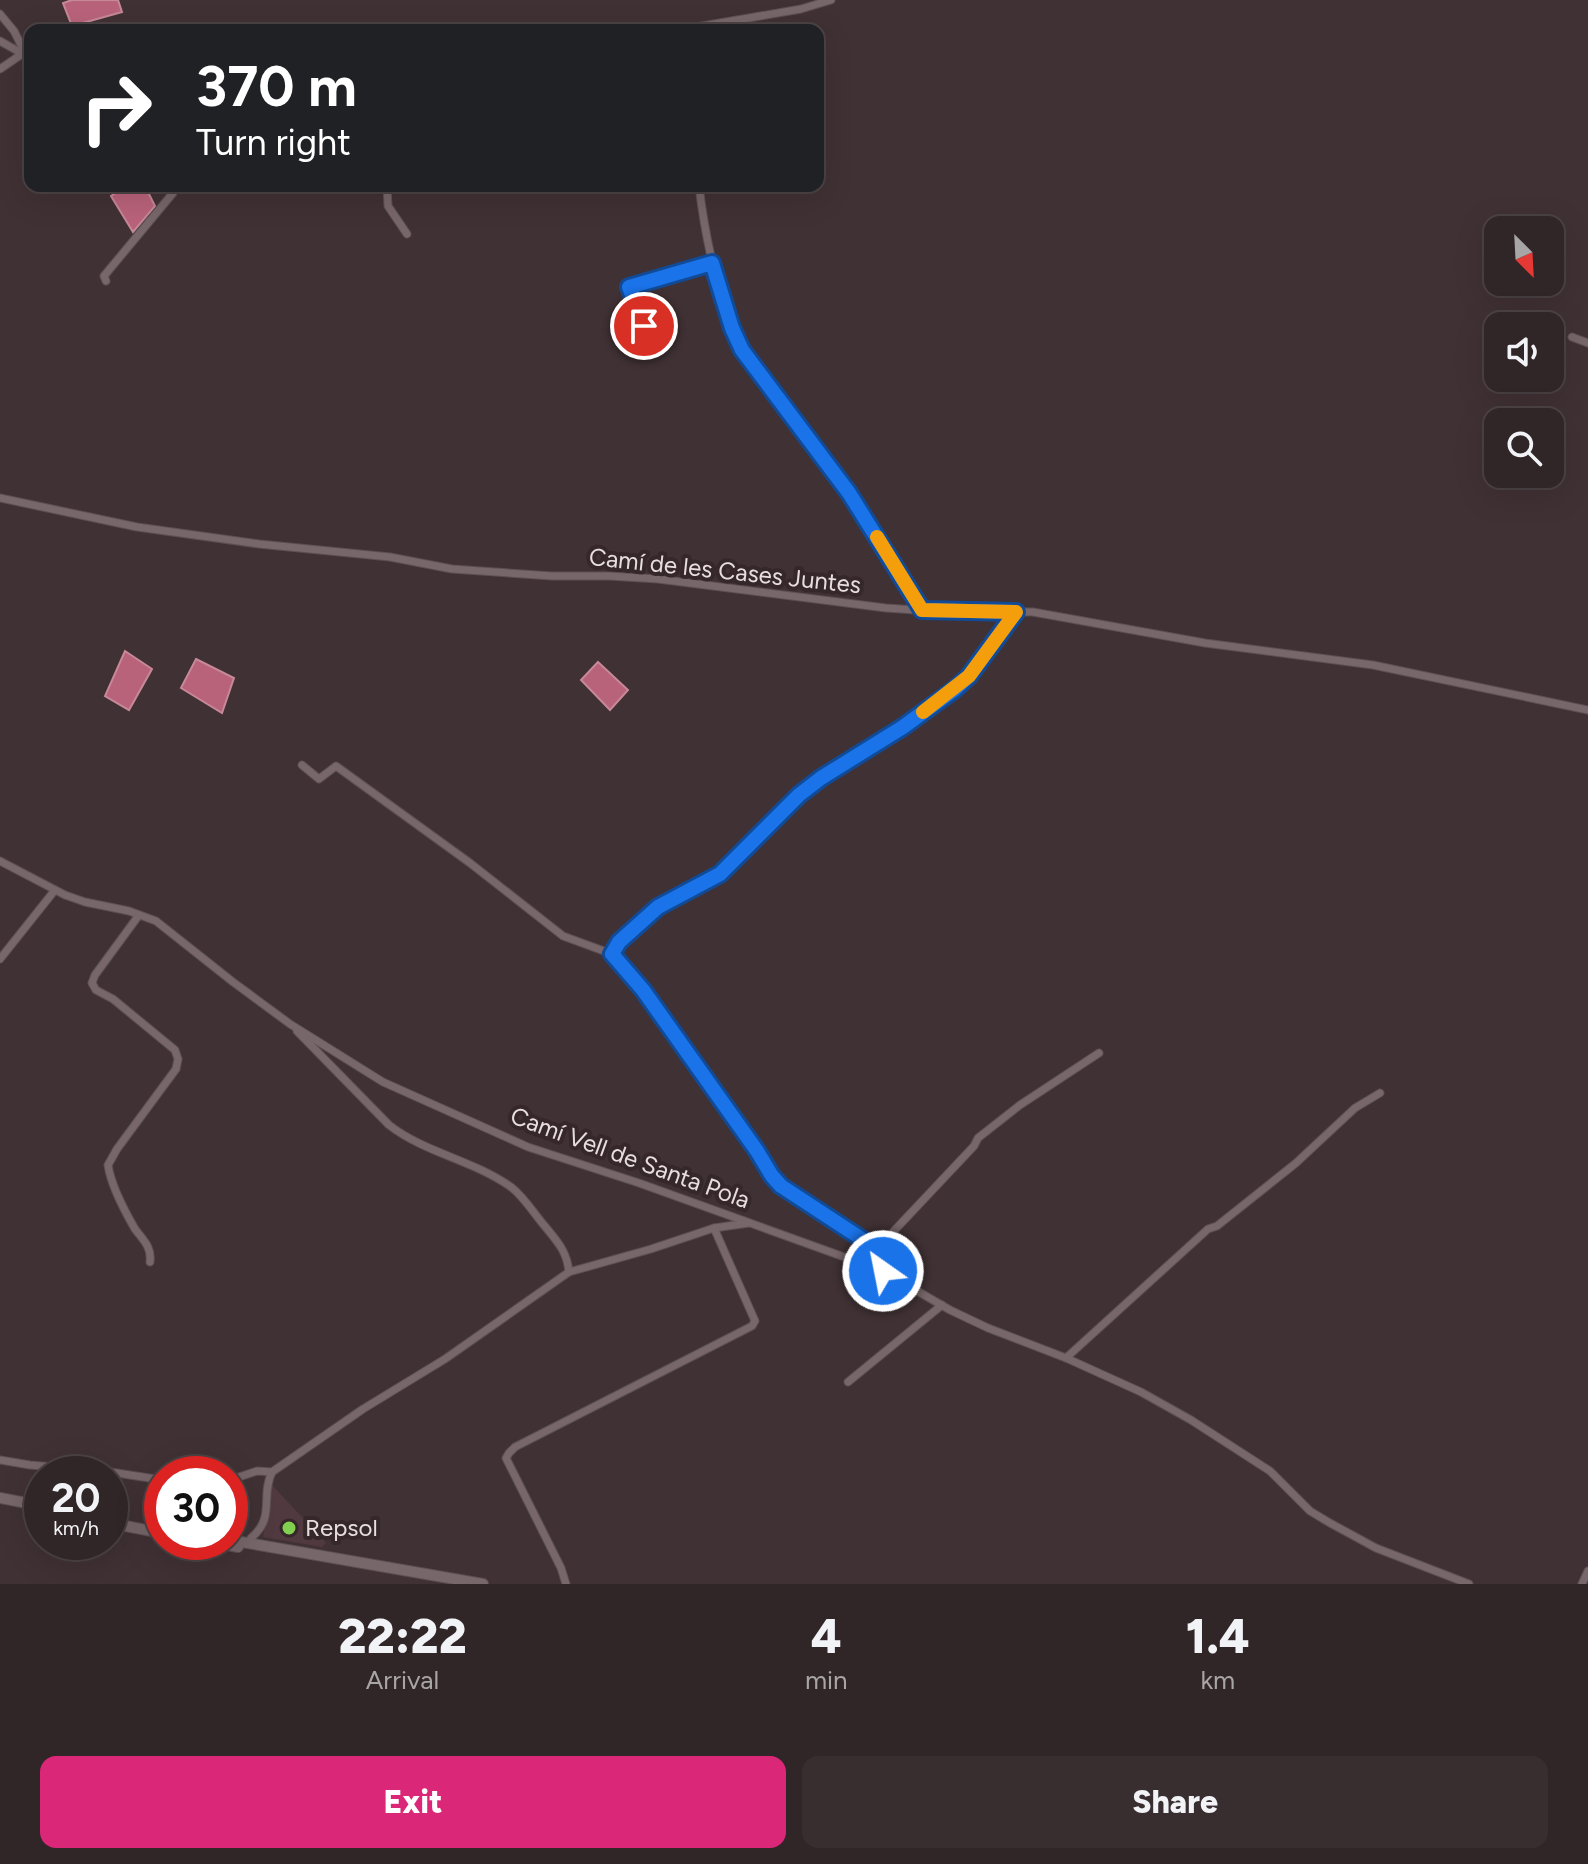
<!DOCTYPE html>
<html lang="en">
<head>
<meta charset="utf-8">
<style>
  body { margin:0; font-family:Figtree,sans-serif; background:#382d2f; color:#f1f3f6; height:100vh; display:flex; flex-direction:column; font-size:30px; white-space:nowrap }
  * { box-sizing:border-box; margin:0 }
  p { font-size:26px; color:#a8a5a7 }
  .icon { flex:none; width:44px; height:44px; fill:none; stroke:currentColor; stroke-width:2; stroke-linecap:round; stroke-linejoin:round }
  .map { position:relative; height:1584px; overflow:hidden }
  .details { display:flex; flex-direction:column; background:#302527; flex:1 }
  .details>* { flex:none }
  .hud { position:absolute; left:24px; top:24px; width:800px; height:168px; border-radius:16px; box-shadow:0 8px 32px #0002,0 0 0 2px #4b4244; background:#202124; color:#fff; overflow:hidden }
  .needle { width:52px; rotate:156deg }
  .tools { position:absolute; left:1484px; top:216px; display:grid; gap:16px }
  .tools a { display:grid; place-items:center; width:80px; height:80px; border-radius:16px; background:#302527; box-shadow:0 8px 32px #0002,0 0 0 2px #4b4244; font-size:40px }
  .speed { position:absolute; left:24px; top:1456px; display:flex; gap:16px; font-size:40px; font-weight:700; text-align:center }
  .speed>* { display:grid; place-content:center; width:104px; height:104px; border-radius:50%; background:#302527; box-shadow:0 8px 32px #0002,0 0 0 2px #4b4244; line-height:1 }
  .speed small { font-size:20px; font-weight:400 }
  .speed .limit { border:12px solid #d22; background:#fff; color:#111 }
  .pin { position:absolute; display:grid; place-items:center; width:68px; height:68px; color:#fff; margin:-34px; border:4px solid #fff; border-radius:50%; box-shadow:0 2px 8px #0007 }
  .me { position:absolute; width:88px; margin:-44px; rotate:327deg; stroke-linejoin:round; filter:drop-shadow(0 0 6px #0008) }
  .turn { display:flex; align-items:center; gap:28px; height:168px; padding:0 40px; font-size:36px }
  .turn .icon { width:104px; height:104px; stroke-width:2.5 }
  .turn b { display:block; font-size:56px; line-height:68px }
  .eta { display:flex; justify-content:space-evenly; align-items:center; height:136px; text-align:center }
  .eta b { font-size:48px; font-weight:800; line-height:56px }
  .button { display:flex; gap:16px; margin-top:auto; padding:16px 40px }
  .button a { flex:1; height:92px; border-radius:16px; background:#db2777; color:#fff; font-size:32px; font-weight:800; line-height:92px; text-align:center }
  .button a+a { background:#382d2f; color:#f1f3f6 }
  .map>svg:first-child { display:block }
  .built { fill:#503a3f }
  .water { fill:#b9637b; stroke:#c78899; stroke-width:2 }
  .lines { fill:none; stroke-linecap:round; stroke-linejoin:round }
  .street-casing { stroke:#5c5053; stroke-width:9 }
  .secondary-casing { stroke:#5c5053; stroke-width:12 }
  .street { stroke:#77666a; stroke-width:7 }
  .secondary { stroke:#77666a; stroke-width:10 }
  .route-casing { stroke:#114b97; stroke-width:20 }
  .route { stroke:#1a73e8; stroke-width:14 }
  .slow { stroke:#f59e0b; stroke-width:14 }
  .poi-dot { fill:#82d04f; stroke:#35272a; stroke-width:3 }
  .labels { text-anchor:middle; stroke-width:8; stroke-linejoin:round; paint-order:stroke }
  .street-label { font-size:24px; fill:#e8dee0; stroke:#35272a }
  .poi-label { font-size:24px; fill:#e8dee0; stroke:#35272a; text-anchor:start }
</style>
</head>
<body>
<div class="map">
<svg width="1588" height="1584" viewBox="0 0 1588 1584">
  <rect width="100%" height="100%" fill="#403134"/>
  <polygon class="built" points="272,1485 326,1543 322,1547 263,1537"/>
  <g class="water">
    <polygon points="72,0 118,0 122,12 72,26 63,3"/>
    <polygon points="126,186 145,186 155,206 133,232 111,196"/>
    <polygon points="125,651 152,669 129,710 105,696"/>
    <polygon points="196,659 234,678 222,713 181,688"/>
    <polygon points="598,662 628,690 610,710 581,680"/>
  </g>
  <g class="lines">
    <g class="street-casing">
      <g id="street">
        <polyline points="0,14 14,31 26,55"/>
        <polyline points="679,30 801,9 831,0"/>
        <polyline points="0,41 30,58"/>
        <polyline points="0,69 22,54"/>
        <polyline points="387,186 388,206 407,234"/>
        <path d="M699,186c7,58 19,110 43,164l107,143 73,117"/>
        <polyline points="106,281 104,276 173,193 174,186"/>
        <polyline points="644,326 629,287 712,263"/>
        <polyline points="1572,337 1588,343"/>
        <polyline points="0,498 137,527 259,544 390,557 452,569 552,576 609,576 658,579 886,608 931,611 1033,612 1205,643 1373,665 1588,710"/>
        <polyline points="302,765 319,779 336,766 470,863 563,936 612,954 643,990 757,1151 772,1176 781,1186 871,1245 879,1255 883,1271"/>
        <polyline points="0,861 65,895 85,902 129,911 156,921 233,982 290,1024 383,1082 528,1147 639,1183 883,1271 950,1310 988,1328 1066,1358 1141,1392 1191,1420 1270,1471 1310,1511 1330,1523 1376,1548 1469,1584"/>
        <path d="M139,915l-44,60 -3,8 4,7 17,9 62,51 3,9 -2,10 -59,80 -9,16c3,21 16,45 27,64 8,11 17,18 15,33"/>
        <polyline points="612,954 619,942 658,907 720,874 799,795 821,778 903,727 955,689 969,676 1016,612"/>
        <polyline points="0,959 55,890"/>
        <path d="M297,1031l92,94c36,28 84,35 122,62 13,10 22,25 32,37 14,17 24,27 26,48"/>
        <polyline points="879,1255 892,1233 974,1146 978,1138 1020,1105 1099,1053"/>
        <polyline points="1066,1358 1208,1229 1217,1226 1296,1163 1355,1108 1380,1093"/>
        <polyline points="848,1382 942,1305"/>
        <polyline points="0,1460 30,1465 104,1471 162,1480"/>
        <polyline points="230,1480 257,1471 272,1472"/>
        <path d="M251,1538c25,-21 9,-41 21,-66l91,-63 82,-50 124,-87 82,-23 63,-21 35,-5"/>
        <polyline points="566,1584 561,1568 506,1458 509,1453 515,1447 752,1326 755,1321 714,1228"/>
        <polyline points="1582,1584 1588,1571"/>
      </g>
    </g>
    <g class="secondary-casing">
      <g id="secondary">
        <polyline points="0,1498 42,1506"/>
        <polyline points="110,1523 162,1533"/>
        <polyline points="230,1540 483,1584"/>
        <polyline points="213,1542 238,1547"/>
      </g>
    </g>
    <use href="#street" class="street"/>
    <use href="#secondary" class="secondary"/>
  </g>
  <g class="lines">
    <g class="route-casing">
      <polyline id="route" points="644,326 629,287 712,263 732,328 742,350 849,493 922,610 1016,612 969,676 955,689 903,727 821,778 799,795 720,874 658,907 619,942 612,954 643,990 757,1151 772,1176 781,1186 871,1245 879,1255 883,1271"/>
    </g>
    <use href="#route" class="route"/>
    <polyline class="slow" points="877,537 922,610 1016,612 969,676 923,712"/>
  </g>
  <circle class="poi-dot" cx="289" cy="1528" r="8"/>
  <g class="labels">
    <g class="street-label">
      <text transform="translate(725 571) rotate(6)" y="8">Camí de les Cases Juntes</text>
      <text transform="translate(630 1158) rotate(20)" y="8">Camí Vell de Santa Pola</text>
    </g>
    <g class="poi-label">
      <text x="305" y="1536">Repsol</text>
    </g>
  </g>
</svg>
<div class="tools">
<a><svg class="needle" viewBox="-14 -14 28 28"><path d="M0-13l5 13h-10z" fill="#e53935"/><path d="M0 13l5-13h-10z" fill="#a8a5a7"/></svg></a>
<a><svg class="icon" aria-label="sound" viewBox="0 0 24 24"><path d="M4 9h4l5-4v14l-5-4H4zM17 9q2 3 0 6"/></svg></a>
<a><svg class="icon" aria-label="search" viewBox="0 0 24 24"><circle cx="10" cy="10" r="6"/><path d="M15 15l6 6"/></svg></a>
</div>
<div class="speed"><div>20<small>km/h</small></div><div class="limit">30</div></div>
<div class="pin" style="left:644px;top:326px;background:#d93025"><svg class="icon" aria-label="arrive" viewBox="0 0 24 24"><path d="M6 21V4h12l-3 4 3 4H6"/></svg></div>
<svg class="me" style="left:883px;top:1271px" viewBox="-20 -20 40 40"><circle r="17" fill="#1a73e8" stroke="#fff" stroke-width="3"/><path d="M0-11L8 9 0 5-8 9z" fill="#fff"/></svg>
<div class="hud">
<div class="turn"><svg class="icon" aria-label="right" viewBox="0 0 24 24"><path d="M7 20v-9h11M14 6l5 5-5 5"/></svg><div><b>370 m</b>Turn right</div></div>
</div>
</div>
<section class="details">
<div class="eta">
<div><b>22:22</b><p>Arrival</p></div>
<div><b>4</b><p>min</p></div>
<div><b>1.4</b><p>km</p></div>
</div>
<div class="button"><a>Exit</a><a>Share</a></div>
</section>
</body>
</html>
